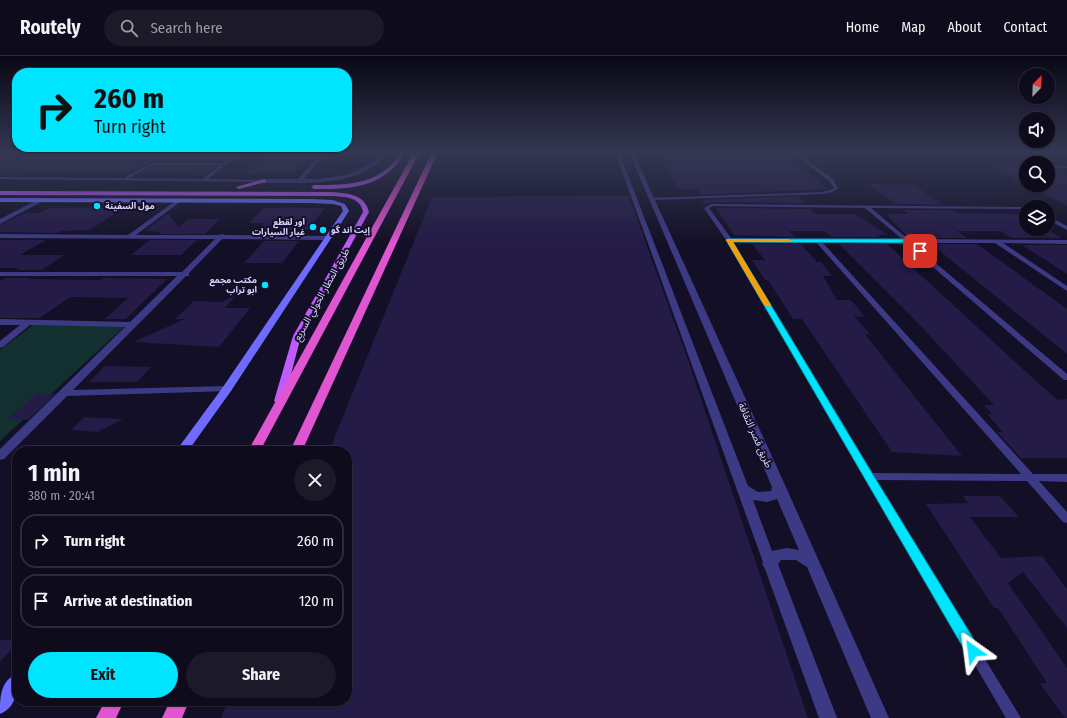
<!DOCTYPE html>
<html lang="en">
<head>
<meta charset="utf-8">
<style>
  body { margin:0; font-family:"Fira Sans Condensed","Noto Sans Arabic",sans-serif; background:#1c1929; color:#f1f3f6; height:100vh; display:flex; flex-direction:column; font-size:15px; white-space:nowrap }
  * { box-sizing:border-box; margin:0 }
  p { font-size:13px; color:#9b9ba3 }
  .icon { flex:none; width:22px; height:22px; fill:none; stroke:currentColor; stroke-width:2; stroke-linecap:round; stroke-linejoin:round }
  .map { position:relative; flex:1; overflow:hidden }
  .details { position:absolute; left:12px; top:390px; width:340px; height:260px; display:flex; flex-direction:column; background:#0e0b1c; border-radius:16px; box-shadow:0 1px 3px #0004,0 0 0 1px #2e2b3b }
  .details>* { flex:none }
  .hud { position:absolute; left:12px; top:12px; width:340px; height:84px; border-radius:16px; box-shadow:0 1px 3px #0004,0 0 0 1px #2e2b3b; background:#00e5ff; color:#111; overflow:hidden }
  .needle { width:26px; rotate:23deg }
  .fabs { position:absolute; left:1019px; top:12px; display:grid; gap:8px }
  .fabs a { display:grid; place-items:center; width:36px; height:36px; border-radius:50%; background:#0e0b1c; box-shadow:0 1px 3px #0004,0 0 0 1px #2e2b3b; font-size:20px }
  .pin { position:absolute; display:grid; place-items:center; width:34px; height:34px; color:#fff; margin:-17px; border-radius:8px; box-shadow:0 2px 6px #0006 }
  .me { position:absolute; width:44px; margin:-22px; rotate:329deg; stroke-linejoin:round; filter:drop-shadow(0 0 3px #0008) }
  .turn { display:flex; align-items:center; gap:14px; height:84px; padding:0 16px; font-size:18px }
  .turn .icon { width:52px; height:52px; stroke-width:2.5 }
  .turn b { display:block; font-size:28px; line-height:34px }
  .round { display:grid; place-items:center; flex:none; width:42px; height:42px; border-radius:21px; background:#1c1929 }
  .summary { display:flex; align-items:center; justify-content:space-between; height:68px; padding:0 16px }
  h1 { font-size:24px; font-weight:700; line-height:30px }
  .action { display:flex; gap:8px; margin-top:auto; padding:8px 16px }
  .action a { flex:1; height:46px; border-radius:24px; background:#00e5ff; color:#111; font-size:16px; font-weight:700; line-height:46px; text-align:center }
  .action a+a { background:#1c1929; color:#f1f3f6 }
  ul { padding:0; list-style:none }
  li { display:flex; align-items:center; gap:12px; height:54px; margin:0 8px 6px; padding:0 8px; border:2px solid #2e2b3b; border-radius:16px }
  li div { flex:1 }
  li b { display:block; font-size:15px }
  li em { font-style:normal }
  header { display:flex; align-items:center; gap:24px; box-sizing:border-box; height:56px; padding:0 20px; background:#0e0b1c; border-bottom:1px solid #2e2b3b }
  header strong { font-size:19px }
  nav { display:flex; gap:22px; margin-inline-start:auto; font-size:14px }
  .search { width:280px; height:36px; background:#1c1929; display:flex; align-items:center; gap:10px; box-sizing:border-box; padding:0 14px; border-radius:22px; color:#9b9ba3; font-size:15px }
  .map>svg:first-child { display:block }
  .green { fill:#12302f }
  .building { fill:#241b47 }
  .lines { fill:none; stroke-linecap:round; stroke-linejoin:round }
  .service { fill:#3d3a85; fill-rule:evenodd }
  .minor { fill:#3d3a85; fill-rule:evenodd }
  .tertiary { fill:#3d3a85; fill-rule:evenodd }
  .secondary { fill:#6f6bff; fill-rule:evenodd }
  .primary { fill:#c25bff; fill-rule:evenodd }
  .trunk { fill:#e055d1; fill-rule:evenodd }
  .route { fill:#00e5ff; stroke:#0095a6 }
  .slow { fill:#f59e0b }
  .poi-dot { fill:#00e5ff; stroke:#130f26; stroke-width:1.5 }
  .labels { text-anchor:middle; stroke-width:4; stroke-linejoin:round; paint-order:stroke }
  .far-poi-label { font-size:9px; font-weight:bold; fill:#d9d4ff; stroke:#130f26; text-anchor:start }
  .street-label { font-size:10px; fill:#d9d4ff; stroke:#130f26 }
</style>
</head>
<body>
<header>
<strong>Routely</strong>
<div class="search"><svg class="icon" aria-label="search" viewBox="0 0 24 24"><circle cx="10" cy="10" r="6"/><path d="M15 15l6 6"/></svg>Search here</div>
<nav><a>Home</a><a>Map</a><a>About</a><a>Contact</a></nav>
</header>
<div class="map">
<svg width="1067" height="662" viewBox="0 0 1067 662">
  <rect width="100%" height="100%" fill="#130f26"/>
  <polygon class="green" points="33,269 125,270 0,385 0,294"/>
  <g class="building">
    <polygon points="0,96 233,96 222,106 153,106 128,117 0,118"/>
    <polygon points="272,96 316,96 293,117 246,117"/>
    <polygon points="659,97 786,98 828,133 700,139 698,133 677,133"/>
    <polygon points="988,107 1044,107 1026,107 1026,128 996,114 1002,114"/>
    <polygon points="154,110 216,110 207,118 141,117"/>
    <polygon points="1048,114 1059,114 1067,117 1067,149 1027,129 1048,129"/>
    <polygon points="868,128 912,128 944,149 895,148"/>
    <polygon points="629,140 688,304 808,662 221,662 228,645 347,645 347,395 329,395 432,141"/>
    <polygon points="798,140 805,147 712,146 704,148 702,144"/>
    <polygon points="124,151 90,174 61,175 57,177 0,176 0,169 25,157 40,157 49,152"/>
    <polygon points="263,152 325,152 304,178 271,178 273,176 257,175 265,167 249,167"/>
    <polygon points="716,152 810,153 816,158 855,158 888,179 878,179 880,181 832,181 824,175 789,175 795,181 734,179"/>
    <polygon points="903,154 953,154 958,157 1021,158 1026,161 1026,173 1046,173 1062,182 1011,182 1000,175 957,175 967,182 922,182 920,179 906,179 886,158 908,158"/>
    <polygon points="168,158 179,171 188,163 220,163 205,178 158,178 160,176 144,175"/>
    <polygon points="0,184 46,184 20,199 64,199 42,214 16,214 20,212 0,212"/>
    <polygon points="150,184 197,184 181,199 131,199"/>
    <polygon points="264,185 299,185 282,207 244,207"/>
    <polygon points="752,188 801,188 817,206 821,206 832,220 823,220 837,244 851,244 865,261 854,260 870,278 865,278 895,316 962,400 892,396 802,263 793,263 768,224 765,224 752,204 765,204"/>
    <polygon points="839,188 887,188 1037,326 1058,344 1067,343 1067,402 1021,402 997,376 1003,376 987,358 992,358 984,349 994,349 917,266"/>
    <polygon points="931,188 977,188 1067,253 1067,298"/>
    <polygon points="1022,189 1067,189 1067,218"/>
    <polygon points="5,222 31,222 29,223 100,224 103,222 167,223 126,263 105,263 128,242 70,241 40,262 0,262 0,225"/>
    <polygon points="236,239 225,252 250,252 219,291 133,286 185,263 175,263 194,245 222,246"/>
    <polygon points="105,310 151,311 137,326 89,326"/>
    <polygon points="37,337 55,338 28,364 8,363"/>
    <polygon points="84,361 123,363 97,376 71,374"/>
    <polygon points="963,440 1000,440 1019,461 970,461 1001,502 1042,500 1067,533 1067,572 1023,516 1008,527 1067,612 1067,662 1065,662 1040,627 1047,627 998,552 994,552 926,448 968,447"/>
    <polygon points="0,584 17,584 17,589 0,605"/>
  </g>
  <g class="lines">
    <g class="service">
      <path d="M238,96h4l-34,27 56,1 2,1v1l-266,-3v-2l127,1 -1,-2 27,-13h70zM154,109h66l-17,14 -74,-1z"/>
      <polygon points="329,96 336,96 323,100 302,125 298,125 298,123 321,98"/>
      <path d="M792,96h4l37,27 5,9c-4,4 -9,5 -15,6l-171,6 -2,-1 2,-1 171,-6 7,-2 4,-2 -5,-7z"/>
      <rect x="1048" y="110" width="19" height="2"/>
      <path d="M712,148l314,3h2h-2v2l-155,-1 37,31 159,1v4l-64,-1 64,43v5l-72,-48h-83l155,131v6h-3l-159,-137 -83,-1 211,232h34v8l-28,-1 28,31v11l-4,-1 -36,-41 -152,-1 146,238h-15l-141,-240 -139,-238 -22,-32zM713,150l152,2 37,31 -171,-1 -22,-30zM733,186h83l205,232 -150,-1z"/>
      <polygon points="1048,160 1067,170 1067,174 1048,164"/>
    </g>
    <g class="minor">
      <polygon points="41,142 44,144 43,145 0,168 0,163"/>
      <polygon points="178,143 181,145 180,146 136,179 219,179 222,178 225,179 328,180 331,182 328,184 222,183 189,217 189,220 186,220 73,334 227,330 232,333 231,335 67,340 4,403 0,404 0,393 125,271 30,269 3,291 0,292 0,285 20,269 0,269 0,263 130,266 177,220 0,220 0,216 182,216 215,183 0,182 0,178 128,179"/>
    </g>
    <g class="tertiary">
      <path d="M384,96h5c-30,37 -82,30 -125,31l-3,-2 3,-2c43,-1 88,7 120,-27z"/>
      <path d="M615,96h4l129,334 10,6 13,-1 1,-4 -143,-335h4l152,333 104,233h-18l-64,-151 -11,-7h-15l-3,4 59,154h-18l-54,-149 -3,-5 1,-2zM777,443l22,51 -12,-2 -15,3 -19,-51 14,2z"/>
    </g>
    <g class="secondary">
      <polygon points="0,142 312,143 333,144 345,148 349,155 231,335 188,395 176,395 223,331 343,155 341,150 333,148 312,147 0,146"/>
      <path d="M17,618c0,16 1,32 -17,40 0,-17 0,-33 17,-40z"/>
    </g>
    <g class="primary">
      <path d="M401,96h4c-20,36 -53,37 -91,37l-3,-2 3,-2c35,0 67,0 87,-33z"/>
      <polygon points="264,123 266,124 266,126 239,133 236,131"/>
      <path d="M0,135l331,1c16,1 34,2 38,20l-68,124 -17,65 -5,3 -5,-3 19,-65 70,-124c-3,-16 -19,-15 -32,-16l-331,-1z"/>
    </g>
    <g class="trunk">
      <polygon points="414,96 420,96 260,395 248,395"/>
      <polygon points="432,96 438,96 302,395 290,395"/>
      <polygon points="105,645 124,645 116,662 96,662"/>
      <polygon points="170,645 189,645 182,662 162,662"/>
    </g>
  </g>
  <linearGradient id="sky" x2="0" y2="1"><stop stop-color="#0a0815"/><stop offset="0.51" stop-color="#333752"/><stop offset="1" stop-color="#333752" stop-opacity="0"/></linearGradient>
  <rect width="1067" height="189" fill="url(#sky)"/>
  <polygon class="route" points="729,183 908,183 923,195 917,196 907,187 733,186 872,417 978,590 981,595 978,600 973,602 968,600 726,184"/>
  <polygon class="slow" points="727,183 788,183 792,185 788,186 733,186 771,249 770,251 764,249 726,184"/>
  <g class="poi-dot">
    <circle cx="97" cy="150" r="4"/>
    <circle cx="313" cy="171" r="4"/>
    <circle cx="323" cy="174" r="4"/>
    <circle cx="265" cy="229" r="4"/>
  </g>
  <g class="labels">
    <g class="far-poi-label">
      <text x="105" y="153">مول السفينة</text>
      <text x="305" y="169" text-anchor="end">اور لقطع<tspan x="305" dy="10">غيار السيارات</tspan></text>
      <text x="331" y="177">إيت اند گو</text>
      <text x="257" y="227" text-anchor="end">مكتب مجمع<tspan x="257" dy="10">ابو تراب</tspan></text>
    </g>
    <g class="street-label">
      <text transform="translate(321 238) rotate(-61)" y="4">طريق المطار الحولي السريع</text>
      <text transform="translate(756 379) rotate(66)" y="4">طريق قصر الثقافة</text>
    </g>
  </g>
</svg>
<div class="fabs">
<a><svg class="needle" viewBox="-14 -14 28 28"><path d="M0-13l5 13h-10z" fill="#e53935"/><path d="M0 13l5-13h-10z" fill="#9b9ba3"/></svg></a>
<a><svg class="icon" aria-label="sound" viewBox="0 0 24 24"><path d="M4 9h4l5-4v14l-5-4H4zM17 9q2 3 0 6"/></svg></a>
<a><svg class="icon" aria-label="search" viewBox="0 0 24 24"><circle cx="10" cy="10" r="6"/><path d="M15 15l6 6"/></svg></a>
<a><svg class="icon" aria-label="layers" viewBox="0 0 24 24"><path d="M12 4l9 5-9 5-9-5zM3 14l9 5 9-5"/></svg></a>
</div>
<div class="pin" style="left:920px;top:195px;background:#d93025"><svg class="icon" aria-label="arrive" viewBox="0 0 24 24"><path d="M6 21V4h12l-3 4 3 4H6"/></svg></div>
<svg class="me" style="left:973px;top:595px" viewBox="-20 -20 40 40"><path d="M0-17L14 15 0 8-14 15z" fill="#00e5ff" stroke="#fff" stroke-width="4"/></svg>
<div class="hud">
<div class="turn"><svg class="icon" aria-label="right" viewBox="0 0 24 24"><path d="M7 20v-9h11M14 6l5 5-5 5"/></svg><div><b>260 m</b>Turn right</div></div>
</div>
<section class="details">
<div class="summary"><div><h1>1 min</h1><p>380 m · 20:41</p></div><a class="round"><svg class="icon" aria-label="close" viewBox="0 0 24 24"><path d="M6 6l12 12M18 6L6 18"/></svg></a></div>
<ul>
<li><svg class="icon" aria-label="right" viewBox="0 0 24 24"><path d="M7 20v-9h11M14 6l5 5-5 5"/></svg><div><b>Turn right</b></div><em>260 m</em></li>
<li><svg class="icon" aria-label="arrive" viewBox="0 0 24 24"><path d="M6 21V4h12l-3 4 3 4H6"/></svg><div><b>Arrive at destination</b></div><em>120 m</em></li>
</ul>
<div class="action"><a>Exit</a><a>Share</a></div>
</section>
</div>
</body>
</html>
